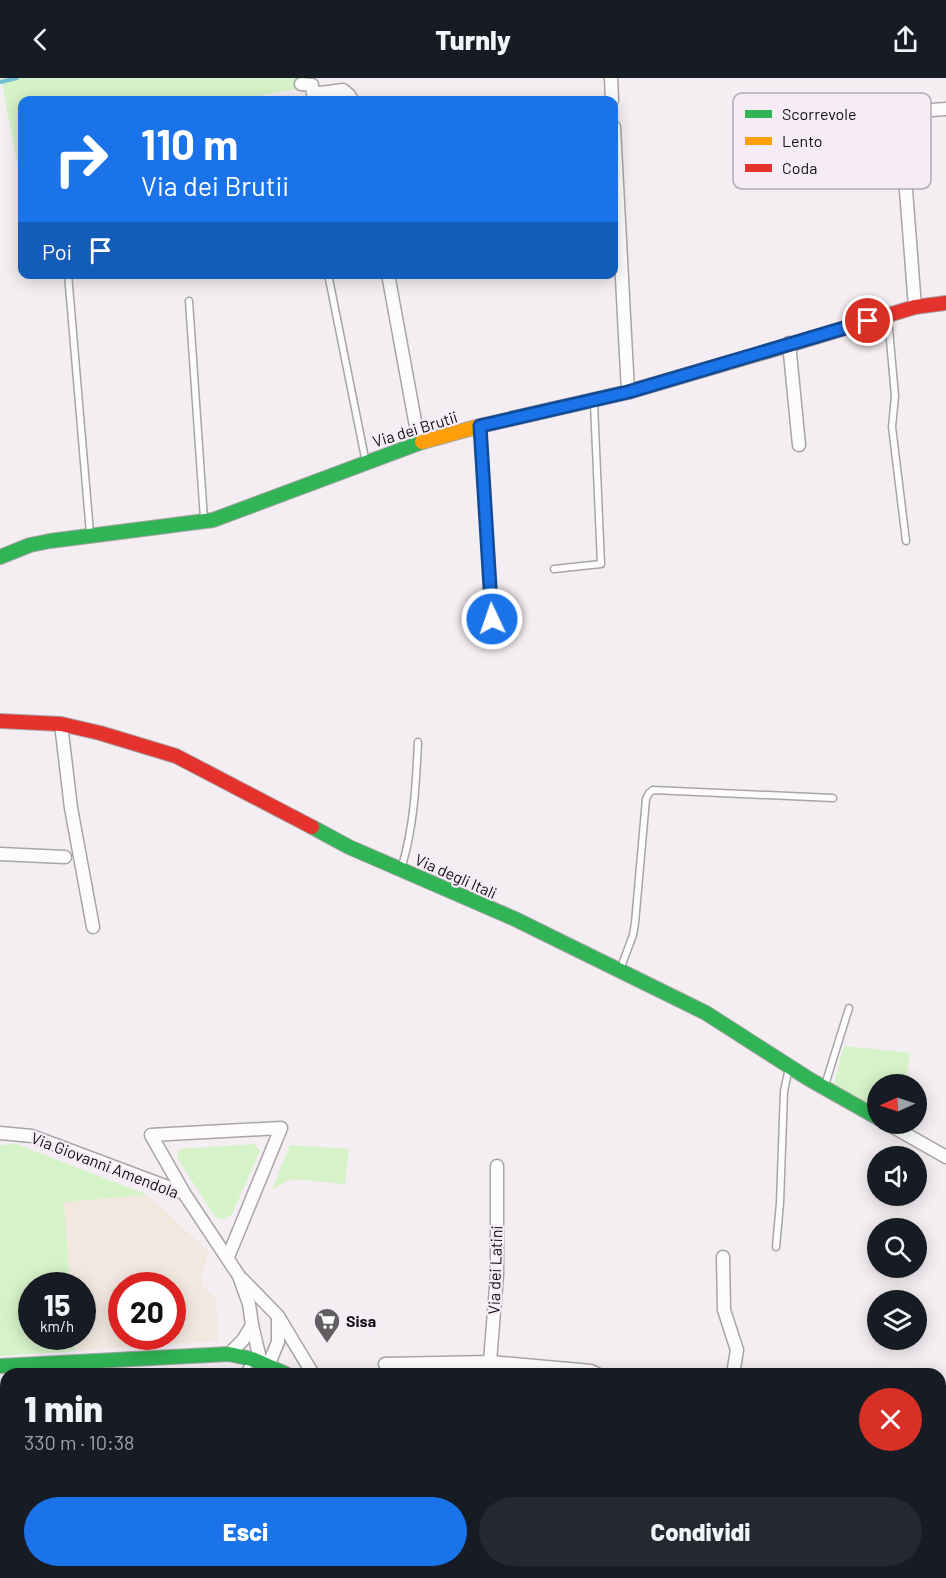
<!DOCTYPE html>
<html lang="it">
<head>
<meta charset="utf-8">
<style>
  body { margin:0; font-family:Barlow,sans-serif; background:#242831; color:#f1f3f6; height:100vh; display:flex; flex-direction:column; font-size:22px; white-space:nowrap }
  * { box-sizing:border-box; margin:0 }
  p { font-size:20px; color:#9ea1a6 }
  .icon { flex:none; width:33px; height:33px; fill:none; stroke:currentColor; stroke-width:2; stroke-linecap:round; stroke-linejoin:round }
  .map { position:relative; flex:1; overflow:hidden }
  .panel { position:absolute; left:0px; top:1290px; width:946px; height:210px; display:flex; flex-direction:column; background:#171b24; border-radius:18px 18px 0 0; box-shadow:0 3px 15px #0003 }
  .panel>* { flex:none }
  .banner { position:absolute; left:18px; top:18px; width:600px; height:183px; border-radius:12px; box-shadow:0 3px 15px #0003; background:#1a73e8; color:#fff; overflow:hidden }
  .needle { width:39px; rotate:267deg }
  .tools { position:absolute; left:867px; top:996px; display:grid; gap:12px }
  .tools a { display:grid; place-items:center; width:60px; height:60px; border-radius:50%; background:#171b24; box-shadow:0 3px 15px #0003; font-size:30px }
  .speed { position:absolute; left:18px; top:1194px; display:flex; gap:12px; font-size:30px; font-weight:700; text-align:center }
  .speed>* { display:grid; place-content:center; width:78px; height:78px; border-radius:50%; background:#171b24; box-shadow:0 3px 15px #0003; line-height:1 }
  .speed small { font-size:15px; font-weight:400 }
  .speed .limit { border:9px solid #d22; background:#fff; color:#111 }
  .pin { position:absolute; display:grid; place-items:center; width:51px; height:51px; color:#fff; margin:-26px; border:3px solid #fff; border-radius:50%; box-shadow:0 2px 6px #0007 }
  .me { position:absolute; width:66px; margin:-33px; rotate:357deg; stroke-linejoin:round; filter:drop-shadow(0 0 4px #0008) }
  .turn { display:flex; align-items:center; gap:21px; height:126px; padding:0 24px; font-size:27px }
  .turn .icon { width:78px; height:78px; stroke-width:2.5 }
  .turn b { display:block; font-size:42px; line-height:51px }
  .then { display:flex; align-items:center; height:57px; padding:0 24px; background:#0003; gap:12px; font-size:22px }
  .round { display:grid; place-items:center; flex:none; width:63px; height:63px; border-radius:32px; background:#242831 }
  .summary { display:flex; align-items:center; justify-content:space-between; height:102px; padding:0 24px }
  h1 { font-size:36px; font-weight:800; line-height:45px }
  .button { display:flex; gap:12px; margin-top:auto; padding:12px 24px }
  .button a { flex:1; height:69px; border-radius:36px; background:#1a73e8; color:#fff; font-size:24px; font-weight:800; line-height:69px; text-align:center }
  .button a+a { background:#242831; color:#f1f3f6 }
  header { display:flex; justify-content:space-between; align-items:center; height:78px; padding:0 24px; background:#171b24; font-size:27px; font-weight:800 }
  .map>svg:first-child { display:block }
  .industrial { fill:#f4e5f0 }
  .education { fill:#f2e8e0; fill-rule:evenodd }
  .green { fill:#d5f2c8 }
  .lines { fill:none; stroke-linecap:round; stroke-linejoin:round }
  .stream { stroke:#71bfd0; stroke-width:4 }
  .lane-casing { stroke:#a8a4a8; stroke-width:9 }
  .street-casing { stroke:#a8a4a8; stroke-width:15 }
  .fast-casing { stroke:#a8a4a8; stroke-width:16 }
  .slow-casing { stroke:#a8a4a8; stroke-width:16 }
  .jam-casing { stroke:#a8a4a8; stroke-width:16 }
  .lane { stroke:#fdfcfd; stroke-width:6 }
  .street { stroke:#fdfcfd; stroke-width:12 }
  .fast { stroke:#30b455; stroke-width:14 }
  .slow { stroke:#ff9f0a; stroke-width:14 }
  .jam { stroke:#e5322d; stroke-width:14 }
  .route-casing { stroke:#114b97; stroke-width:15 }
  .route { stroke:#1a73e8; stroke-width:10 }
  .labels { text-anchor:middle; stroke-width:4.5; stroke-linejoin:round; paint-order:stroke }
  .street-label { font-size:16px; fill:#131013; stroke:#f6ecf5 }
  .poi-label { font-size:16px; font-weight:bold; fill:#131013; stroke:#f6ecf5; text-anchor:start }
  .key { fill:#f6ecf5; stroke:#b2aab1; stroke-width:1.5 }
  .key-label { font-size:16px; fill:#131013 }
</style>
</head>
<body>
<header><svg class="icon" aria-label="back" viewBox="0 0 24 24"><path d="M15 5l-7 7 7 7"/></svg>Turnly<svg class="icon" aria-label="share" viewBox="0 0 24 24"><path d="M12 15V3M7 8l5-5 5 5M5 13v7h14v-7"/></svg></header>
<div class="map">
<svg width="946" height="1500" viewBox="0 0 946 1500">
  <rect width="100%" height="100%" fill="#f4eef3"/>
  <polygon class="industrial" points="354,1494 408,1494 403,1500 350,1500"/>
  <path class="education" d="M148,1117l61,57 -7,23 1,12 13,11 2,43 -143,10 -1,-14 8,-1v-50l-12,-1 -6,-83zM122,1208h50v50h-50z"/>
  <g class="green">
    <polygon points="1,0 300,0 302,10 236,22 22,22 22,93 19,95"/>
    <polygon points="844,968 911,975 904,1006 878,1006 877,1032 833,1009"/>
    <polygon points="16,1066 148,1117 64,1124 70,1207 32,1208 32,1258 74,1259 75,1273 0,1278 0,1067"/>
    <polygon points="255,1066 260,1073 232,1136 222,1142 215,1139 177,1079 179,1071"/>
    <polygon points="290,1067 349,1071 345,1106 292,1101 272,1111"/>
    <polygon points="450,1494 515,1494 508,1500 454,1500"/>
  </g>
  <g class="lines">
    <polyline class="stream" points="0,4 17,0"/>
    <g class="lane-casing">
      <g id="lane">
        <polyline points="68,196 90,455"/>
        <polyline points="328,196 365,380"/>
        <polyline points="189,223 204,441"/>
        <polyline points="888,240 895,318 892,349 906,463"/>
        <polyline points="481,350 492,541"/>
        <polyline points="554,491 601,486 594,325"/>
        <path d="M402,788c12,-40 14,-82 16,-124"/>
        <polyline points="620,892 633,857 635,845 646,721 649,715 653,712 833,720"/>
        <polyline points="825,1007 849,930"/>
        <polyline points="776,1169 780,1125 784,1013 789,990"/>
        <polyline points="243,1296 251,1284"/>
      </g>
    </g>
    <g class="street-casing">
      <g id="street">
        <polyline points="611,0 612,22"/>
        <polyline points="301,6 312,7 313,16 343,12 349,17 352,22"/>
        <polyline points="900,34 915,229"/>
        <polyline points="773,43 946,31"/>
        <polyline points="614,49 628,314"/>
        <polyline points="388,196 419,365"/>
        <polyline points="789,265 799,367"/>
        <polyline points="61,646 71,730 93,849"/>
        <polyline points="0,776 65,779"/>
        <polyline points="888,1046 946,1079"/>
        <polyline points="0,1055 32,1058 184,1115"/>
        <polyline points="228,1179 281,1050 151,1057 184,1115 239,1198 249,1226 252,1247 243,1262 229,1276"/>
        <polyline points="723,1179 724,1232 737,1272 733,1296"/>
        <polyline points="242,1201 278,1238 313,1296"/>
        <polyline points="252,1247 261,1285"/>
        <polyline points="385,1286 491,1284 591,1293 597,1296"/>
        <polyline points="268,1288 278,1264 278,1238"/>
        <polyline points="489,1296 497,1196 497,1088"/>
        <polyline points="940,1322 946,1323"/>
        <polyline points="277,1500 281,1494"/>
        <polyline points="522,1500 530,1494"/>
      </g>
    </g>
    <g class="fast-casing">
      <g id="fast">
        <polyline points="0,479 30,467 50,463 213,442 422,364"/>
        <polyline points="312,749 349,769 515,841 706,935 809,1001 878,1040"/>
        <polyline points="0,1288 229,1276 252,1281 286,1296"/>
      </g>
    </g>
    <g class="slow-casing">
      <polyline id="slow" points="422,364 480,348 628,314 782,269"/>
    </g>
    <g class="jam-casing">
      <g id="jam">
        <polyline points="782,269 915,229 946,225"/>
        <polyline points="0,643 61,646 100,655 176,678 312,749"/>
        <polyline points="434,1494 438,1500"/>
      </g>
    </g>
    <use href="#lane" class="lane"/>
    <use href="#street" class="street"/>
    <use href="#fast" class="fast"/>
    <use href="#slow" class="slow"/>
    <use href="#jam" class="jam"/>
  </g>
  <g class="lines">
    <g class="route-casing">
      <polyline id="route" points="492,541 480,348 628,314 868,243"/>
    </g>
    <use href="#route" class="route"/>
  </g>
  <defs>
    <g id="supermarket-pin" transform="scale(1.35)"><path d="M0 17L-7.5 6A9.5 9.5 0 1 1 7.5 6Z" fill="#625e61" stroke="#f6ecf5"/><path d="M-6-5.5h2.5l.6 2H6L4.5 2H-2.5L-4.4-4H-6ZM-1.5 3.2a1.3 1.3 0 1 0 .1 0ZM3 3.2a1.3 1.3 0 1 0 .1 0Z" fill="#fff"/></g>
  </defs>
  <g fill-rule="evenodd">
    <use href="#supermarket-pin" x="327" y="1243"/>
  </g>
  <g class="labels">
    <g class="street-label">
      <text transform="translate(415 351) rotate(-17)" y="6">Via dei Brutii</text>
      <text transform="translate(456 798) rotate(24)" y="6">Via degli Itali</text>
      <text transform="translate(105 1087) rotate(21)" y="6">Via Giovanni Amendola</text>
      <text transform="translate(495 1192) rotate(-88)" y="6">Via dei Latini</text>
    </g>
    <g class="poi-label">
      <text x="346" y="1249">Sisa</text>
    </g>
  </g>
  <rect x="733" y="15" width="198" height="96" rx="9" class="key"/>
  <rect x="745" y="32" width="27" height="8" fill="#30b455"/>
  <rect x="745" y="59" width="27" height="8" fill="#ff9f0a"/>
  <rect x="745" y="86" width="27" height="8" fill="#e5322d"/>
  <g class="key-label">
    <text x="782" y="42">Scorrevole</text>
    <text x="782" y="69">Lento</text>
    <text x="782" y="96">Coda</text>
  </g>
</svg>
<div class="tools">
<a><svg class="needle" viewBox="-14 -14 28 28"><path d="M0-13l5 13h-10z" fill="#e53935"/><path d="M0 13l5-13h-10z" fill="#9ea1a6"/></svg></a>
<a><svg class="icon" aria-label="sound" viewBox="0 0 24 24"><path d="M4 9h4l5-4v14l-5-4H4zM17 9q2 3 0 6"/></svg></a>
<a><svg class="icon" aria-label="search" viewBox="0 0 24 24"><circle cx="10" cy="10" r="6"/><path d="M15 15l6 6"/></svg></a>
<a><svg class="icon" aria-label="layers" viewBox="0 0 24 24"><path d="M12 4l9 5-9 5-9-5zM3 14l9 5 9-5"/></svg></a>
</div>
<div class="speed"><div>15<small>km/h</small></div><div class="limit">20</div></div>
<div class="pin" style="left:868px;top:243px;background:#d93025"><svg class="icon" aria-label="arrive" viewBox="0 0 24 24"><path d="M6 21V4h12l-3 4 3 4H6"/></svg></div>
<svg class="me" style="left:492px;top:541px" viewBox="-20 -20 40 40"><circle r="17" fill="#1a73e8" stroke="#fff" stroke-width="3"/><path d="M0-11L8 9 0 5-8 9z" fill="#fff"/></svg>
<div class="banner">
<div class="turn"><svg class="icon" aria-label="right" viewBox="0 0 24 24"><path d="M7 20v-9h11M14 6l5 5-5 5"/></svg><div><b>110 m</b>Via dei Brutii</div></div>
<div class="then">Poi<svg class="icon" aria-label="arrive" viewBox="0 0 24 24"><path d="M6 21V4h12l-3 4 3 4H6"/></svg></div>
</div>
<section class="panel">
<div class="summary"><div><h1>1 min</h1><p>330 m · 10:38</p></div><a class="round" style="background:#d93025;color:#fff"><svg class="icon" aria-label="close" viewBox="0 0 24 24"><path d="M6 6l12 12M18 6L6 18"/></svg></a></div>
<div class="button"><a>Esci</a><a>Condividi</a></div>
</section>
</div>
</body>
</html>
